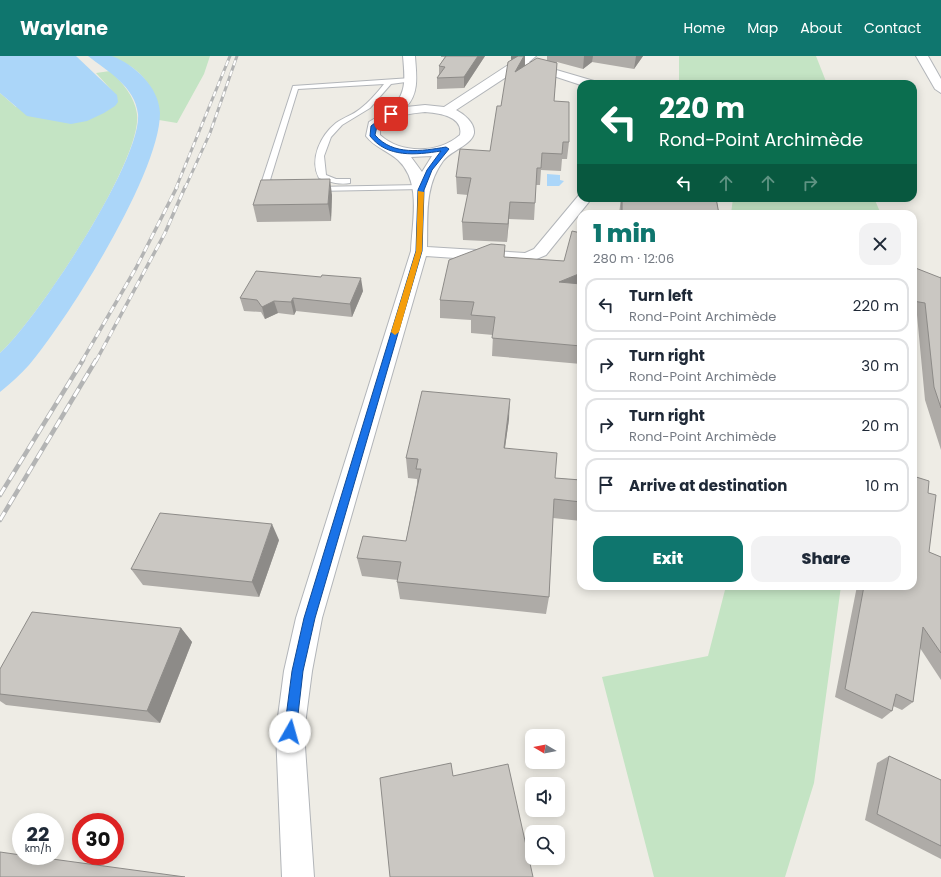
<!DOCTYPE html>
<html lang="en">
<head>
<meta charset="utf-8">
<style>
  body { margin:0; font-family:Poppins,sans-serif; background:#f2f2f3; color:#1f2937; height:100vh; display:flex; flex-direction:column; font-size:15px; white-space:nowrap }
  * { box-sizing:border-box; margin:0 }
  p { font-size:13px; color:#747a83 }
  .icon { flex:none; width:22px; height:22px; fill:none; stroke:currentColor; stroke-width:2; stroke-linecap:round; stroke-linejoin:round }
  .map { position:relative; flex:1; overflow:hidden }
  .drawer { position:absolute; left:577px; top:154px; width:340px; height:380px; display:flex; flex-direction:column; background:#fff; border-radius:12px; box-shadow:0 2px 10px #0003 }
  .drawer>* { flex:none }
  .top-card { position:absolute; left:577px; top:24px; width:340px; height:122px; border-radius:12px; box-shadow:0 2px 10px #0003; background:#0b6e4f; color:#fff; overflow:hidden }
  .needle { width:26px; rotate:280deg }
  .fabs { position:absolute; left:525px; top:673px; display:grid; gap:8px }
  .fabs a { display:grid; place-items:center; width:40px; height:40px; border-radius:8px; background:#fff; box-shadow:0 2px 10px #0003; font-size:20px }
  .speed { position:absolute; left:12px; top:757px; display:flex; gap:8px; font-size:20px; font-weight:700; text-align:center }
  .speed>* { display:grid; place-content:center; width:52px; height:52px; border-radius:50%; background:#fff; box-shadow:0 2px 10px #0003; line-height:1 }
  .speed small { font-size:10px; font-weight:400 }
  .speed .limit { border:6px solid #d22; background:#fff; color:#111 }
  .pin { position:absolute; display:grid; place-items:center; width:34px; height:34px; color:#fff; margin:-17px; border-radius:8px; box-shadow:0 2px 6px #0006 }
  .me { position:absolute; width:44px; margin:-22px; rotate:7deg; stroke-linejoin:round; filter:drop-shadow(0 0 3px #0008) }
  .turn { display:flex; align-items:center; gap:14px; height:84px; padding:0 16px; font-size:18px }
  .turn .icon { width:52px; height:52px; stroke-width:2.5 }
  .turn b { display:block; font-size:28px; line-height:34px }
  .lanes { display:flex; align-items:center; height:38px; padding:0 16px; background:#0003; justify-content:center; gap:20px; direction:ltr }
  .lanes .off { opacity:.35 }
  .round { display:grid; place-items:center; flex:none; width:42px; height:42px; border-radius:12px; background:#f2f2f3 }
  .head { display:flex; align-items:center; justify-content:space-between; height:68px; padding:0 16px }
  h1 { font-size:24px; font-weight:800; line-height:30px; color:#0f766e }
  .primary-button { display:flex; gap:8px; margin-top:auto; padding:8px 16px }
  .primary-button a { flex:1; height:46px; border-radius:12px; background:#0f766e; color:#fff; font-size:16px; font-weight:800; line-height:46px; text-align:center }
  .primary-button a+a { background:#f2f2f3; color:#1f2937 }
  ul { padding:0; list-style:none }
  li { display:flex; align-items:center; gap:12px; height:54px; margin:0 8px 6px; padding:0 8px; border:2px solid #e0e1e3; border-radius:12px }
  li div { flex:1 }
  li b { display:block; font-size:15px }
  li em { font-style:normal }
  header { display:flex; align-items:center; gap:24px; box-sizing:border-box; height:56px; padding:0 20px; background:#0f766e; color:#fff }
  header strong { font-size:19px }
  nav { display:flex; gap:22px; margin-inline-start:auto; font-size:14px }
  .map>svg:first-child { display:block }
  .green { fill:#c4e4c4 }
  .water { fill:#abd6f9 }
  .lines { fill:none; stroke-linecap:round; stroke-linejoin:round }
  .lane-casing { stroke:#b2b5b9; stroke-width:2 }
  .street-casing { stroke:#b2b5b9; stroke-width:2 }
  .lane { fill:#fff; fill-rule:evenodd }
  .street { fill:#fff; fill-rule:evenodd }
  .rail-far2-casing { stroke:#b3b4b4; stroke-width:3 }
  .rail-far1-casing { stroke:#b3b4b4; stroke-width:3.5 }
  .rail-casing { stroke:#b3b4b4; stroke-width:4.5 }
  .rail-far2 { stroke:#fff; stroke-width:2; stroke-dasharray:5.5; stroke-linecap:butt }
  .rail-far1 { stroke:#fff; stroke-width:2.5; stroke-dasharray:7; stroke-linecap:butt }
  .rail { stroke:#fff; stroke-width:3; stroke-dasharray:9; stroke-linecap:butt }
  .wall { fill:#aeaba7 }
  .shaded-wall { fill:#8d8b88 }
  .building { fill:#cac7c2; stroke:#8d8b88 }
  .route { fill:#1a73e8; stroke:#114b97 }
  .slow { fill:#f59e0b }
</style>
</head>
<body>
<header>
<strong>Waylane</strong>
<nav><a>Home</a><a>Map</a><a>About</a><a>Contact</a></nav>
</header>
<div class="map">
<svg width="941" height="821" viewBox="0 0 941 821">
  <rect width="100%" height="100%" fill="#eeece5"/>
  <g class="green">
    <path d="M111,0h99l-6,18 -27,49 -18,-3c2,-20 -10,-40 -26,-52 -6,-5 -15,-7 -22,-12z"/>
    <polygon points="679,0 816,0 827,28 679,28"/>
    <path d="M110,15c12,11 25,26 27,43 6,46 -101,207 -137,239v-260l16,14 100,-12 -20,-22z"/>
    <polygon points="733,142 874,142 881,158 731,158"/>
    <polygon points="726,530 841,530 814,727 785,821 654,821 602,621 708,600"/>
  </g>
  <g class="water">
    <polygon points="0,0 76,0 117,39 118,46 115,50 104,57 87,65 71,68 27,60 0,37"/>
    <path d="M88,0c7,0 17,0 24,0 23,9 47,31 48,57 0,60 -92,206 -131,252 -9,10 -19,19 -29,27v-39c36,-32 142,-192 138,-239 -3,-28 -31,-43 -50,-58z"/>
    <polygon points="547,118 560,119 560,124 564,125 559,130 547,130"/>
  </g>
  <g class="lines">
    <g class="lane-casing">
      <g id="lane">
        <path d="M411,22l3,2 -1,1 -22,3 -21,24 -28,17 -11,12 -7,19 2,19 10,4h14v4c-11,2 -20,-1 -31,-5 -10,-19 2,-43 17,-55 8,-6 17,-8 24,-14 9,-7 17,-16 24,-25l-86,5 -28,91 15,5 -4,2 -18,-4 -1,-2 31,-95z"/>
        <polygon points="420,129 424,131 423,133 315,135 311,133 315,131"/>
      </g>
    </g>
    <g class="street-casing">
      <g id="street">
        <path d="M403,0h12c1,17 5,37 -9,51l19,-2 19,2 78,-51h14l-7,6 65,19 2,3 -15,1 -58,-19 -67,44c8,4 19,13 18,23 -2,12 -24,18 -31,28 -19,26 -15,55 -16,86l98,6 9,-4 45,-54 2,-1v4h11l-46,57 -19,8 -101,-7 -104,362 -10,53 -8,61 10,145h-32l-6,-145 8,-61 12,-53 115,-367c1,-29 11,-69 -13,-91 -10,-9 -24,-13 -32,-24l3,-14c6,-4 11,-6 16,-10 23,-14 20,-33 18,-56zM425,56c13,1 39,4 35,23 -22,19 -59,19 -80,0v-9c14,-11 28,-12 45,-14zM432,100l-10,16 -11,-15z"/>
        <polygon points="916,0 928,0 941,23 941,37 935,33"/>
      </g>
    </g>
    <use href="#lane" class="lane"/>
    <use href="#street" class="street"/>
    <g class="rail-far2-casing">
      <g id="rail-far2">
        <polyline points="176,132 230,0"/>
        <polyline points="185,132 210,77 237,0"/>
      </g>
    </g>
    <g class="rail-far1-casing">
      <g id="rail-far1">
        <polyline points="82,305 136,212 177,131"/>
        <polyline points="96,305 165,177 185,131"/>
      </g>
    </g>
    <g class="rail-casing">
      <g id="rail">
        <polyline points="0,439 83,304"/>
        <polyline points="0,464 96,304"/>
      </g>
    </g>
    <use href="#rail-far2" class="rail-far2"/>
    <use href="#rail-far1" class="rail-far1"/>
    <use href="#rail" class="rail"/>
  </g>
  <g class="wall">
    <polygon points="441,0 485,0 464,32 437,33 437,22 439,18 439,10 445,1 441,1"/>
    <polygon points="511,0 525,0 525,9 547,4 547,0 643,0 634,13 592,6 583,13 557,6 554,45 569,86 567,103 562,103 561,115 541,114 540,129 536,129 534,164 509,163 507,186 463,184 462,166 468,139 457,138 456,121 490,95 501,50 511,5"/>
    <polygon points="332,139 331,165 257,166 253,149"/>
    <polygon points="621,142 716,142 719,158 619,158"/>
    <polygon points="581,177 581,308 492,300 493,279 471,277 471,264 440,262 440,244 505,201 564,205"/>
    <polygon points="913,211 940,222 941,220 941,394 925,344 917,259 913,259"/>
    <polygon points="363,235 352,261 296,255 294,259 278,257 265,263 261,256 244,255 240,242"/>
    <polygon points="509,363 505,392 555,422 581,424 581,465 553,462 549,541 546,558 400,543 397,526 398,524 362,520 357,502 406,485 417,428 417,423 408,422 406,402"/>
    <polygon points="928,437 929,496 941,501 941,624 920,592 913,646 902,654 893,650 892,655 882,663 835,641 857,530 913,530"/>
    <polygon points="279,484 259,541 143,529 131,513"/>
    <polygon points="181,572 192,586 160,667 6,649 0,645 0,613"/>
    <polygon points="889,700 941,724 941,803 865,764 877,707"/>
  </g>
  <g class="shaded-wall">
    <polygon points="478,0 485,0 464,32 464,21"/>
    <polygon points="511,0 519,0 511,6"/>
    <polygon points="524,0 525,0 525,14 515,16"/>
    <polygon points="584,0 593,0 592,6 583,13"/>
    <polygon points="636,0 643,0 634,13"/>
    <polygon points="330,123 332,139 331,165 328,148"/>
    <polygon points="510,146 509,163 507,186 508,168"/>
    <polygon points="581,217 581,233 559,226"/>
    <polygon points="361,222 363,235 352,261 350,248"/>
    <polygon points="293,242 296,255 294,259 291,246"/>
    <polygon points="274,245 278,257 265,263 262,251"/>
    <polygon points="510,343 509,363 502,412 504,392"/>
    <polygon points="272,468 279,484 259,541 252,526"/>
    <polygon points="181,572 192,586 160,667 147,655"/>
  </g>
  <g class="building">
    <polygon points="446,0 478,0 464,21 437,22 445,11 439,10"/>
    <polygon points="518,0 524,0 515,16 537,2 557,7 554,45 569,46 569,86 563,86 562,98 542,97 541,112 537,112 535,147 510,146 508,168 462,166 471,122 456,121 460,93 490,95 497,50 501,50 508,6"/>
    <polygon points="330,123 328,148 253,149 261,124"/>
    <polygon points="622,142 716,142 719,158 622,158"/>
    <polygon points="572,175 581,177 581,217 559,226 581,228 581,290 492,282 495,261 471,259 474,246 440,244 449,204 491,188 505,189 504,201 564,205"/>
    <polygon points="913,211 941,222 941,352 934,331 925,247 913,245"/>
    <polygon points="256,215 321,221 322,219 361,222 350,248 293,242 291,246 274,245 262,251 257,244 240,242"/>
    <polygon points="422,335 510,343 504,392 557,397 555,422 581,424 581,446 554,443 549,541 397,526 401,506 357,502 363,480 406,485 421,413 416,413 418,403 406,402"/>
    <polygon points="913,420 929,425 928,437 936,439 929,496 941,501 941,597 923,571 913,646 896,638 892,655 845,633 864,530 913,530"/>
    <polygon points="160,457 272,468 252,526 131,513"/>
    <polygon points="32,556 181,572 147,655 0,638 0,613"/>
    <polygon points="889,700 941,724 941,790 877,758"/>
    <polygon points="451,707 453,720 508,708 533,821 390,821 380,722"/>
    <polygon points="0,796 21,799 21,800 30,800 185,821 0,821"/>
  </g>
  <path class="route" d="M389,56l4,2 -16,12 -2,9c18,21 47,16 71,12l3,2 -17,21 -8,20 -2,61 -107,367 -12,53 -7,61 -2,4 -4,2 -4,-2 -2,-4 8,-61 12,-53 112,-367 2,-61 9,-20 14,-19c-25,4 -54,7 -71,-15l1,-10z"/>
  <polygon class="slow" points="418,135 424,136 422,195 399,276 395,279 391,276 416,195"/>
</svg>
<div class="fabs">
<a><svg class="needle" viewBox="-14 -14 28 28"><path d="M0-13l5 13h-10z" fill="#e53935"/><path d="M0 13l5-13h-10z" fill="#747a83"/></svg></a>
<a><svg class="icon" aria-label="sound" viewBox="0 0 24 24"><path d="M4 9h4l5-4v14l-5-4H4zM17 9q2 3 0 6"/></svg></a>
<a><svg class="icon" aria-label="search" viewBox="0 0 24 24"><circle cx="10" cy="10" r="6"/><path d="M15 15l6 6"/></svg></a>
</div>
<div class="speed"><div>22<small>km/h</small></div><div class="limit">30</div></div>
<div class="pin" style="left:391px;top:58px;background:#d93025"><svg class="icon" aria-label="arrive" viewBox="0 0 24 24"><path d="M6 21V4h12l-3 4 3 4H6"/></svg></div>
<svg class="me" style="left:290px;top:676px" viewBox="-20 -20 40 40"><circle r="19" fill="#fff"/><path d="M0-13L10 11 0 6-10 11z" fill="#1a73e8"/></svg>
<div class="top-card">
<div class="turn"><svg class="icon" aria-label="left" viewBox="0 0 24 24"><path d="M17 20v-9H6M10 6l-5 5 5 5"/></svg><div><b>220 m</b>Rond-Point Archimède</div></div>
<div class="lanes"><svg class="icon" aria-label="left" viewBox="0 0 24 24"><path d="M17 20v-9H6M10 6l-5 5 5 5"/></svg><svg class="icon off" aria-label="ahead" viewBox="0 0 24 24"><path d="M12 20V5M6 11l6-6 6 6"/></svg><svg class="icon off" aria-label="ahead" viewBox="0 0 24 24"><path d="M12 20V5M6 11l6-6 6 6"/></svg><svg class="icon off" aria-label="right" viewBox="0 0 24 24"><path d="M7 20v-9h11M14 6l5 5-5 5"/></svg></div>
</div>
<section class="drawer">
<div class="head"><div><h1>1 min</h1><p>280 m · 12:06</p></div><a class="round"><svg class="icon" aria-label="close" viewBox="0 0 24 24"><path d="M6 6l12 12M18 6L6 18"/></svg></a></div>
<ul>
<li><svg class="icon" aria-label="left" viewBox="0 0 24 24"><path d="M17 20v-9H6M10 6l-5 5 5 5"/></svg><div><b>Turn left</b><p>Rond-Point Archimède</p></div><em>220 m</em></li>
<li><svg class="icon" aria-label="right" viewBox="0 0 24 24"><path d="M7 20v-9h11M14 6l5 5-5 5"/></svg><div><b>Turn right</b><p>Rond-Point Archimède</p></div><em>30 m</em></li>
<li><svg class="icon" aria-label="right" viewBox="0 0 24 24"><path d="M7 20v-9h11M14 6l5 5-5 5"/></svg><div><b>Turn right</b><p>Rond-Point Archimède</p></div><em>20 m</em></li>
<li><svg class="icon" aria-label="arrive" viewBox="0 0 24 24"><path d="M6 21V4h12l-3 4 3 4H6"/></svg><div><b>Arrive at destination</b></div><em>10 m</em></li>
</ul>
<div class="primary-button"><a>Exit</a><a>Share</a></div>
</section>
</div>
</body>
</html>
